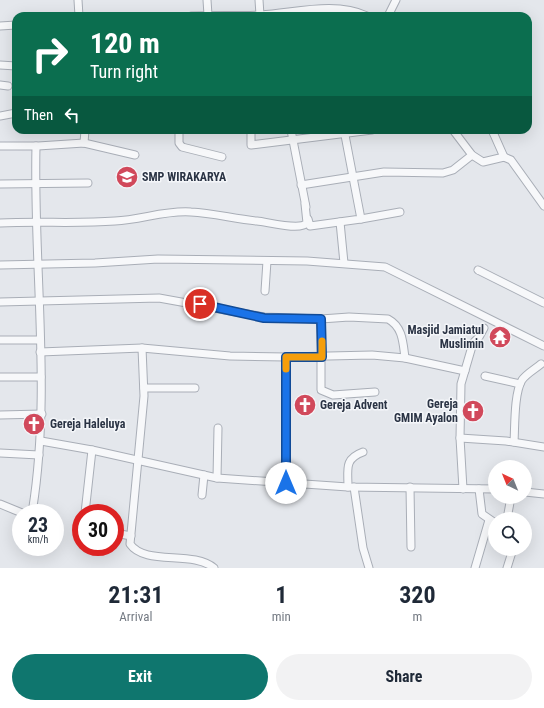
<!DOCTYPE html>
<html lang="en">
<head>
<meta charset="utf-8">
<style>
  body { margin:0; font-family:"Roboto Condensed",sans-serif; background:#f2f2f3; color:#1f2937; height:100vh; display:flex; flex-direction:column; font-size:15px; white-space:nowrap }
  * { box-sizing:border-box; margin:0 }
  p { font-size:13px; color:#747a83 }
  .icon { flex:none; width:22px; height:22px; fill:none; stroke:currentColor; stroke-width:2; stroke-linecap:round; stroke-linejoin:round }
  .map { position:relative; height:568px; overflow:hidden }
  .details { display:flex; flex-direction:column; background:#fff; flex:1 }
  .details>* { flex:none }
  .top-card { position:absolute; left:12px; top:12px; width:520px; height:122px; border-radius:12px; box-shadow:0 4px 16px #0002; background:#0b6e4f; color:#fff; overflow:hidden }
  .needle { width:26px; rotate:317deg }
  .buttons { position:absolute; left:488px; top:460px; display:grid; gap:8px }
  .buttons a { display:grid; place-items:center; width:44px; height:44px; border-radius:50%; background:#fff; box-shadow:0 4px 16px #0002; font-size:20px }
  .speed { position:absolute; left:12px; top:504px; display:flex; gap:8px; font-size:20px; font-weight:700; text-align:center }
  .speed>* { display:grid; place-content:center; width:52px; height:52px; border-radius:50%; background:#fff; box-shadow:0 4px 16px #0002; line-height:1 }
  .speed small { font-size:10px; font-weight:400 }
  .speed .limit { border:6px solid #d22; background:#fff; color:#111 }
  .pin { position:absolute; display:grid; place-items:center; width:34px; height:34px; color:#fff; margin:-17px; border:2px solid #fff; border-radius:50%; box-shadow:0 1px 4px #0007 }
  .me { position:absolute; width:44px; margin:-22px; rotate:0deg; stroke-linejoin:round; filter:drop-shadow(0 0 3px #0008) }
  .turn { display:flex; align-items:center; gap:14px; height:84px; padding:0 12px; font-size:18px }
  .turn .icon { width:52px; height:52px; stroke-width:2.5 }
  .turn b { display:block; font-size:28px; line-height:34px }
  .then { display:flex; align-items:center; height:38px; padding:0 12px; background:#0003; gap:8px; font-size:15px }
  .eta { display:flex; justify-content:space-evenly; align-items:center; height:68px; text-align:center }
  .eta b { font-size:24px; font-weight:700; line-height:28px }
  .primary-button { display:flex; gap:8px; margin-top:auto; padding:8px 12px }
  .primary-button a { flex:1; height:46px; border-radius:24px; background:#0f766e; color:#fff; font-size:16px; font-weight:700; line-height:46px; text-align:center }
  .primary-button a+a { background:#f2f2f3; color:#1f2937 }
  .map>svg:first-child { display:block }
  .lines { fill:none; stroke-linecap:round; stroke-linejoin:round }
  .street-casing { stroke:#a9aeb7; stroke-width:9 }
  .street { stroke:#f7f8fa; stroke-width:7 }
  .route-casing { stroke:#114b97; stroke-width:10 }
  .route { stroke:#1a73e8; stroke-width:7 }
  .slow { stroke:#f59e0b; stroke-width:7 }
  .labels { text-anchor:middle; stroke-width:3; stroke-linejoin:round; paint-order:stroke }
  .poi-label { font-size:12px; font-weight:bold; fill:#2b3445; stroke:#f4f6f9; text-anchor:start }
</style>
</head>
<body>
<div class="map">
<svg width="544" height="568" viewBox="0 0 544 568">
  <rect width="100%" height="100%" fill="#e4e7ec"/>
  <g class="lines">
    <g class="street-casing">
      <g id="street">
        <polyline points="78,0 79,16"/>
        <polyline points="207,0 208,15"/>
        <polyline points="259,0 260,15"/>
        <path d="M191,16c23,-1 47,0 70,-1 34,-2 74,-14 106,1"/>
        <polyline points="388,16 396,0"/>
        <polyline points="0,26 16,25"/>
        <polyline points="0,65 16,66"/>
        <polyline points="0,85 8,86"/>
        <polyline points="0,116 16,113"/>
        <polyline points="179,130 179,143 182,147 222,157"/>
        <polyline points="251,130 251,145 372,130"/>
        <polyline points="291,130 306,207"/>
        <polyline points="453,130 472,155 483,162 504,157 511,160 544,206"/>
        <polyline points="492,130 504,157"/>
        <polyline points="84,143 85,130"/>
        <polyline points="0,146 38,146 84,143 135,155"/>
        <polyline points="0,184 88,183"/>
        <polyline points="301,185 384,172 443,173 453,170 472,155"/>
        <polyline points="308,219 310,226 361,219 344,130"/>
        <polyline points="361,219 400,212"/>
        <polyline points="340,222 344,263"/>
        <path d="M0,223c39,-2 77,1 115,-2 26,-1 50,-11 76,-9 22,1 44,7 66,9 11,1 43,10 50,2l-2,-19"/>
        <polyline points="0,265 95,263 158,259 307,261 385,267 544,346"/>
        <polyline points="478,270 544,303"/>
        <polyline points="265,291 267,261"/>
        <path d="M0,302l159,-4 105,19 57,2 28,-2 39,2c15,8 15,24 17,39"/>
        <polyline points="321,319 321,390 333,395 375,392"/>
        <polyline points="0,340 40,340"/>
        <path d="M142,348l2,48 -14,148c15,22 63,6 84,24"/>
        <polyline points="40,352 142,348 230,356 286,357 286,483"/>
        <polyline points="286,357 372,355 405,358 465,371"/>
        <polyline points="485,376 520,384"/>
        <polyline points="0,377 41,377"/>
        <polyline points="144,388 195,388"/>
        <polyline points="0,415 42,414"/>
        <polyline points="460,438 506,441 544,447"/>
        <polyline points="41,441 92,450 217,478 348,487 495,489"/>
        <path d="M514,442c1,-16 0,-49 8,-62 4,-6 13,-11 19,-16"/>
        <polyline points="0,453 39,455"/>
        <polyline points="217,478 218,428"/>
        <path d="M348,487c0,-18 -4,-28 15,-35"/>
        <polyline points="354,487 363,548 369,568"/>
        <polyline points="410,487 411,547"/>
        <polyline points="463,489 460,438 461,384 473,343 479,337 484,328"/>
        <polyline points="479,489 482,514 495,523"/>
        <polyline points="525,492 544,494"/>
        <polyline points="202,495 204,475"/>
        <polyline points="0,504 22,513"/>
        <path d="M32,513c20,-121 1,-245 4,-367"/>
        <polyline points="85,513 92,450"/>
        <polyline points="507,519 511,497"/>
        <polyline points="115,533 131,536"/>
        <polyline points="475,568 489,520"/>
        <polyline points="507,568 512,552 511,549"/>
      </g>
    </g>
    <use href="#street" class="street"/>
  </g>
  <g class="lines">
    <g class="route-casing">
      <polyline id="route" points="200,304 264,318 321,319 322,357 286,357 286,483"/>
    </g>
    <use href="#route" class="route"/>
    <polyline class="slow" points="286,369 286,357 322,357 322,341"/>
  </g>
  <defs>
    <g id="school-disc" transform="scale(1.15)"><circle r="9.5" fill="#d1495b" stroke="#f4f6f9"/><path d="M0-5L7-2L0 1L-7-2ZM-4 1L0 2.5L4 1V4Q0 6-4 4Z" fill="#fff"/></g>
    <g id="temple-disc" transform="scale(1.15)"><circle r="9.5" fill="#d1495b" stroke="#f4f6f9"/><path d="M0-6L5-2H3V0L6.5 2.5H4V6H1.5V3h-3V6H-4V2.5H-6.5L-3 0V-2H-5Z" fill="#fff"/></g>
    <g id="church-disc" transform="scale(1.15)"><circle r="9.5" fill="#d1495b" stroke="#f4f6f9"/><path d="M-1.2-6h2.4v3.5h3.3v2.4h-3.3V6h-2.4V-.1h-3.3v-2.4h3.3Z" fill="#fff"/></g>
  </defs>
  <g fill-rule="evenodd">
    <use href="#school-disc" x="127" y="177"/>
    <use href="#temple-disc" x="500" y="337"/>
    <use href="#church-disc" x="305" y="405"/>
    <use href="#church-disc" x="473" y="411"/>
    <use href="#church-disc" x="34" y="424"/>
  </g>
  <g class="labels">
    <g class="poi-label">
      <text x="142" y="181">SMP WIRAKARYA</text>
      <text x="484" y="334" text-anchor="end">Masjid Jamiatul<tspan x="484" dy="14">Muslimin</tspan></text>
      <text x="458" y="408" text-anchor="end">Gereja<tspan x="458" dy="14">GMIM Ayalon</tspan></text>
      <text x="320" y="409">Gereja Advent</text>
      <text x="50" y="428">Gereja Haleluya</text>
    </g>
  </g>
</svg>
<div class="buttons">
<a><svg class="needle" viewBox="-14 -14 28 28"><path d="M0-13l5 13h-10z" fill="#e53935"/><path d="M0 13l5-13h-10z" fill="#747a83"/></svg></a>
<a><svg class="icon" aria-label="search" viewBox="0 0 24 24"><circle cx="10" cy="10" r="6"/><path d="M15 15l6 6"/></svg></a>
</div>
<div class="speed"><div>23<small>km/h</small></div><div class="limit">30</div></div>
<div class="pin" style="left:200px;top:304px;background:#d93025"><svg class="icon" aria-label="arrive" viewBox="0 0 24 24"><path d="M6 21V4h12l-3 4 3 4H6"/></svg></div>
<svg class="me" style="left:286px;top:483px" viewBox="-20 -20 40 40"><circle r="19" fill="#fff"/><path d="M0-13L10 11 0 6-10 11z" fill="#1a73e8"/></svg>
<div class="top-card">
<div class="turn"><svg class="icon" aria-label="right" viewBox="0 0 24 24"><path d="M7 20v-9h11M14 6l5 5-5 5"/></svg><div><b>120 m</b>Turn right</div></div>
<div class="then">Then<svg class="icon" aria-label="left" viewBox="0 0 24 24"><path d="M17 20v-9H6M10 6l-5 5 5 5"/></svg></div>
</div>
</div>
<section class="details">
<div class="eta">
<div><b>21:31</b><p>Arrival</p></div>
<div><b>1</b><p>min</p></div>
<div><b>320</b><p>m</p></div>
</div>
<div class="primary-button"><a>Exit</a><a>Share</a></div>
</section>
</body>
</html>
